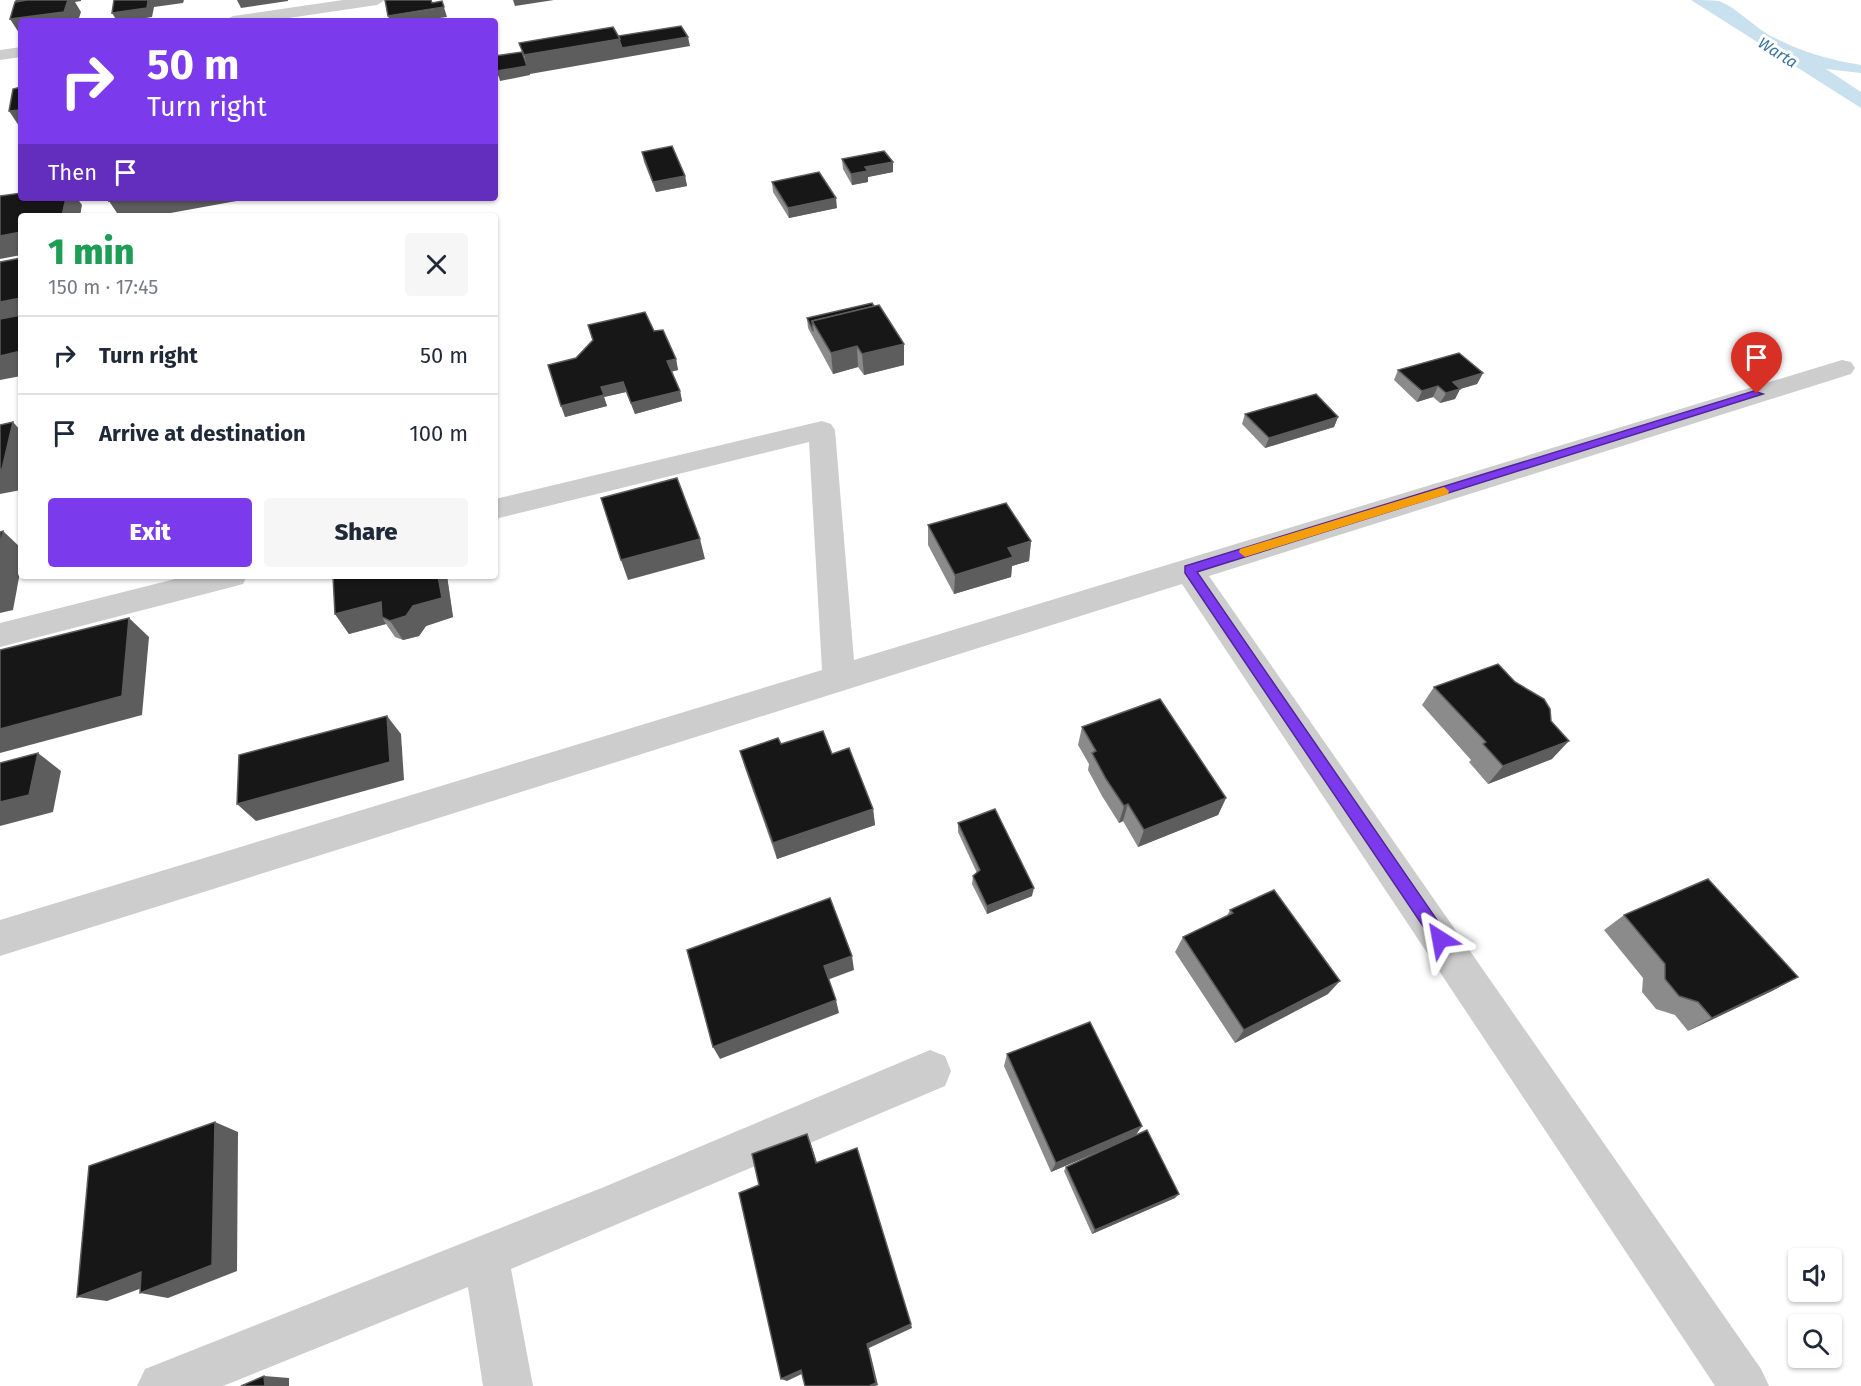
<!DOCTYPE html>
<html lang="en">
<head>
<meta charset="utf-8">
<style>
  body { margin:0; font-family:"Fira Sans",sans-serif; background:#f6f6f7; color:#1f2937; height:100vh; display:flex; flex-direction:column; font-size:22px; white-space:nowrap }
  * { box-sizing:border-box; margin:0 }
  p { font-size:20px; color:#747a83 }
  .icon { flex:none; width:33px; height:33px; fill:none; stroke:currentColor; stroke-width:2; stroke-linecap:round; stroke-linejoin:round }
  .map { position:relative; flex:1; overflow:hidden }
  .drawer { position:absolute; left:18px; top:213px; width:480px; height:366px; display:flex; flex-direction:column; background:#fff; border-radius:6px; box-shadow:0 2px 4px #0004 }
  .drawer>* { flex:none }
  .top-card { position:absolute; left:18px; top:18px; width:480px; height:183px; border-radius:6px; box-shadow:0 2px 4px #0004; background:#7c3aed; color:#fff; overflow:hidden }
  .buttons { position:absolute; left:1788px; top:1248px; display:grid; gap:12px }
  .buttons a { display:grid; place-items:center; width:54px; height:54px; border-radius:6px; background:#fff; box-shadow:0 2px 4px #0004; font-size:30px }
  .pin { position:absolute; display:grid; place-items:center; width:51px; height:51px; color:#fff; margin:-62px -26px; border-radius:50% 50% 50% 0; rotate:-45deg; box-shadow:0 0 6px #0007 }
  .pin .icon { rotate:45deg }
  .me { position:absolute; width:66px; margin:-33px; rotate:326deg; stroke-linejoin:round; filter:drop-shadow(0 0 4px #0008) }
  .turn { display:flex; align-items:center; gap:21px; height:126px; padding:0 30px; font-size:27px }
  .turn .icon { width:78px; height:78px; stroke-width:2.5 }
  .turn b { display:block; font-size:42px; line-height:51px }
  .then { display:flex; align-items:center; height:57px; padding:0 30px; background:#0003; gap:12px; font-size:22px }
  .round { display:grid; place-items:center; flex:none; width:63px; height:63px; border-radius:6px; background:#f6f6f7 }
  .summary { display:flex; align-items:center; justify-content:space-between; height:102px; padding:0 30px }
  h1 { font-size:36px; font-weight:800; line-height:45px; color:#1e9e55 }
  .primary-button { display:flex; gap:12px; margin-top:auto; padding:12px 30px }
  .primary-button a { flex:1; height:69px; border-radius:6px; background:#7c3aed; color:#fff; font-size:24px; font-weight:800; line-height:69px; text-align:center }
  .primary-button a+a { background:#f6f6f7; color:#1f2937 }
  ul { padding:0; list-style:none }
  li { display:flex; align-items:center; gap:18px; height:78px; padding:0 30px; border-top:2px solid #e0e1e3 }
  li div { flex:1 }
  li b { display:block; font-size:22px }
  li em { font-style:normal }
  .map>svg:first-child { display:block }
  .water { fill:#c9e0ef }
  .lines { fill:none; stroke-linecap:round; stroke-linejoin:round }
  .minor { fill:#cdcdcd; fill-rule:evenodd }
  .wall { fill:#8b8b8b }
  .shaded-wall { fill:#5d5d5d }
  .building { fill:#171717; stroke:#5d5d5d; stroke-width:1.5 }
  .route { fill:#7c3aed; stroke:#51269a; stroke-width:1.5 }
  .slow { fill:#f59e0b }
  .labels { text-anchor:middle; stroke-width:6; stroke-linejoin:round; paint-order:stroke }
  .far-water-label { font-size:16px; font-style:italic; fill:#387398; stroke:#fff }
</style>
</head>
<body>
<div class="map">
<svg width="1861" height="1386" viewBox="0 0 1861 1386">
  <rect width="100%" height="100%" fill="#fff"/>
  <path class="water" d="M1691,0c8,0 20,0 28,1 18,7 33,24 50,34 30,16 59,25 92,30v8l-35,-4 35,23v16z"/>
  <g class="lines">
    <g class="minor">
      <polygon points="343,0 385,0 377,5 268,21 224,21 233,16"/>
      <polygon points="21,47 21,57 0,60 0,50"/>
      <polygon points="1842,360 1851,362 1855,368 1851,374 1209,576 1761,1369 1769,1386 1715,1386 1182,584 0,956 0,920 822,670 809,442 495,519 495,499 822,421 831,424 835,430 854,660"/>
      <polygon points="187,576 247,576 243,584 232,587 0,647 0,623"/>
      <polygon points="930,1050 945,1056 951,1071 945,1086 511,1269 533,1386 483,1386 468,1287 223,1386 137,1386 145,1369 604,1187"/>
    </g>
  </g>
  <g class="wall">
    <polygon points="642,152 685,176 687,186 656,192 644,162"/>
    <polygon points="842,159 893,162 893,172 868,177 868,182 852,185 843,169"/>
    <polygon points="772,182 837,208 789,218 773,192"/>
    <polygon points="807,318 904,344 904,365 864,375 858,367 833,374 808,328"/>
    <polygon points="654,331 676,359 678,370 671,372 680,391 682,401 635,414 626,392 604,397 607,406 565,417 576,358"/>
    <polygon points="1398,370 1483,373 1477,384 1460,389 1455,399 1440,403 1433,397 1417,402 1394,380"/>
    <polygon points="1245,414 1338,417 1334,427 1265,448 1242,424"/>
    <polygon points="928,525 1031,541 1029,561 1012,566 1011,577 954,594 928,545"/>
    <polygon points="333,576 447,576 453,617 426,626 419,636 403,640 395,637 386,624 349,634 335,614"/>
    <polygon points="1434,687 1552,759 1488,784 1469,762 1471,760 1422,705"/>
    <polygon points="1082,727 1226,798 1218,815 1138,847 1123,821 1119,823 1102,796 1088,770 1089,764 1078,745"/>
    <polygon points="781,744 873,809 875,825 777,859 745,768 740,751"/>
    <polygon points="958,823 1032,896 987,914 972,884 973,876 977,873 958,832"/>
    <polygon points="1230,910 1328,994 1235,1043 1175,952 1183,937 1227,916"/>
    <polygon points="1624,915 1798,977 1772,991 1688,1031 1675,1015 1656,1009 1642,992 1643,978 1604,930"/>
    <polygon points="1007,1054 1142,1126 1135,1136 1051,1172 1004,1066"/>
    <polygon points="1066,1167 1175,1198 1092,1234 1064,1171"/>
  </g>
  <g class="shaded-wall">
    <polygon points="15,0 81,0 81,1 75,2 81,12 78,21 21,21 21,36 10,19 22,10"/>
    <polygon points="148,0 184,0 183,3 154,7 152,17 128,21 117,21 112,13"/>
    <polygon points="237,0 288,0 288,1 241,8"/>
    <polygon points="513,0 554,0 515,6"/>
    <polygon points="442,1 447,17 418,21 390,21 388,16 434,9"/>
    <polygon points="688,37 690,46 530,74 530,75 500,81 497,71 527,66 524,55 620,39"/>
    <polygon points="495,66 499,76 495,76"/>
    <polygon points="21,110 21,129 9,111"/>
    <polygon points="893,162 893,172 868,177 868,182 852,185 851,174 865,167"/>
    <polygon points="685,176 687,186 656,192 653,182"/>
    <polygon points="66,198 77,198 82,205 80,216 62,216"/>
    <polygon points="129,198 253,198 154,216 119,216 109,201"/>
    <polygon points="836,198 837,208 789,218 788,208"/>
    <polygon points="21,232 21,255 0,259 0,236"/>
    <polygon points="21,298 21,322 0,326 0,302"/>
    <polygon points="904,344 904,365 864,375 862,354"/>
    <polygon points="857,346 858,367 833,374 831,353"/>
    <polygon points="21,351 21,376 0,380 0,356"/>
    <polygon points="676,359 678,370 669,372 667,361"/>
    <polygon points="1483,373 1477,384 1460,389 1455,399 1440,403 1453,382"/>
    <polygon points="623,382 626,392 604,397 607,406 565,417 561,406 601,387"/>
    <polygon points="1438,386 1433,397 1417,402 1422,391"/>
    <polygon points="680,391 682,401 635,414 631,403"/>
    <polygon points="1338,417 1334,427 1265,448 1269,438"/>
    <polygon points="13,422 21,431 21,490 0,494 0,470"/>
    <polygon points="3,531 21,548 21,567 13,610 0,613 0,547"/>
    <polygon points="700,539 705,559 628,580 621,560"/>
    <polygon points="1031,541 1029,561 1012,566 1011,577 954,594 955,575 1008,548"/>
    <polygon points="438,576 447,576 453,617 426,626 419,636 403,640 390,621 382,617 386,624 349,634 335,614 381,602 413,606"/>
    <polygon points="129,618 149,637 142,715 0,753 0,729"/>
    <polygon points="387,716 401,734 404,780 256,821 237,804"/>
    <polygon points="1569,741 1552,759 1488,784 1503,766"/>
    <polygon points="38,753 61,771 53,812 0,826 0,802"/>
    <polygon points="1226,798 1218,815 1138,847 1144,830"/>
    <polygon points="1128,804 1123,821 1119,823 1124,806"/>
    <polygon points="873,809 875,825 777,859 773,843"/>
    <polygon points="1034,888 1032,896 987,914 987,906"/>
    <polygon points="852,956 854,970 827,980 824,966"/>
    <polygon points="1798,977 1772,991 1688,1031 1712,1018"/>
    <polygon points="1340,981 1328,994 1235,1043 1244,1030"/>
    <polygon points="836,1000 839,1013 720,1059 713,1047"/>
    <polygon points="215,1122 238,1132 237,1271 168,1298 140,1293"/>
    <polygon points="1142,1126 1135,1136 1051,1172 1056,1163"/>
    <polygon points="807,1134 811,1144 820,1172 816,1163"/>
    <polygon points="1179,1194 1175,1198 1092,1234 1095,1230"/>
    <polygon points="141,1272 169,1278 107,1301 77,1297"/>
    <polygon points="911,1324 912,1328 869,1348 878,1385 875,1386 869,1386 867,1344"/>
    <polygon points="801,1370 806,1372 787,1381 781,1379"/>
    <polygon points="264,1376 289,1378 289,1386 265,1386"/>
  </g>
  <g class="building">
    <polygon points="27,0 68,0 64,12 10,19 15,2"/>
    <polygon points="114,0 148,0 147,8 112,13"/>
    <polygon points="385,0 431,0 432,3 442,1 444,7 388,16"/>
    <polygon points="681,26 688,37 622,48 618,36"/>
    <polygon points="613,27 620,39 524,55 519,43"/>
    <polygon points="522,52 527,66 497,71 495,66 495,56"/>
    <polygon points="21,87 21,110 9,111 13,89"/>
    <polygon points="672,146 685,176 653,182 642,152"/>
    <polygon points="884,151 893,162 865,167 868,171 851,174 842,159"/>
    <polygon points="819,172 836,198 788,208 772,182"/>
    <polygon points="21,193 21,198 66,198 62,216 21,216 21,232 0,236 0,196"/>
    <polygon points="110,198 129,198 109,201"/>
    <polygon points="21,258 21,298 0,302 0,262"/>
    <polygon points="872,303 874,306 812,321 813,331 807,318"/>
    <polygon points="879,305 904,344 862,354 857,346 831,353 812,321"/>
    <polygon points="645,312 654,331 663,330 676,359 667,361 680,391 631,403 623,382 601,387 604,395 561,406 548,365 576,358 593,340 588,325"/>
    <polygon points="21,315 21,351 0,356 0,319"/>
    <polygon points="1459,353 1483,373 1453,382 1460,389 1446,393 1438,386 1422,391 1398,370"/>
    <polygon points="1316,394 1338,417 1269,438 1245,414"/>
    <polygon points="13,422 2,469 0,470 0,425"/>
    <polygon points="677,478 700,539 621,560 601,498"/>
    <polygon points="1006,503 1031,541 1008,548 1013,557 955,575 928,525"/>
    <polygon points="3,531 0,547 0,532"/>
    <polygon points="333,576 438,576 442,598 413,606 406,616 390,621 382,617 381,602 335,614"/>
    <polygon points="129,618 122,696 0,729 0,650"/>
    <polygon points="1498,664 1515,682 1544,699 1550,709 1551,721 1569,741 1503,766 1483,744 1486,742 1434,687"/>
    <polygon points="1160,699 1226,798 1144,830 1128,804 1124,806 1106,779 1092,753 1096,751 1082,727"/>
    <polygon points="387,716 390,762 237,804 239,755"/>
    <polygon points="823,731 832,754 849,748 873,809 773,843 740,751 778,738 781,744"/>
    <polygon points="38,753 29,795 0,802 0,763"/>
    <polygon points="995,809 1034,888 987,906 973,876 980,870 958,823"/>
    <polygon points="1708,879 1798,977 1712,1018 1698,1002 1679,996 1665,979 1665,964 1624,915"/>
    <polygon points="1274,890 1340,981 1244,1030 1183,937 1233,913 1230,910"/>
    <polygon points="830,898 852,956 824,966 836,1000 713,1047 687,950"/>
    <polygon points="1090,1022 1142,1126 1056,1163 1007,1054"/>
    <polygon points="215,1122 212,1265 140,1293 141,1272 77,1297 89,1166"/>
    <polygon points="1147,1130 1179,1194 1095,1230 1066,1167"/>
    <polygon points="807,1134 816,1163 857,1148 911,1324 867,1344 876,1383 869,1386 805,1386 801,1370 781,1379 739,1193 759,1185 752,1154"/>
    <polygon points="264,1376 265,1386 241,1386"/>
  </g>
  <polygon class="route" points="1754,391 1763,394 1197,572 1446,933 1448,939 1446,944 1440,946 1435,944 1185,573 1185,566"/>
  <polygon class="slow" points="1444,487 1449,491 1448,494 1245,557 1239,552 1240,549"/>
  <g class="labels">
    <g class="far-water-label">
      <text transform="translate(1778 52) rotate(32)" y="6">Warta</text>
    </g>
  </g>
</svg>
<div class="buttons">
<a><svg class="icon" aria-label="sound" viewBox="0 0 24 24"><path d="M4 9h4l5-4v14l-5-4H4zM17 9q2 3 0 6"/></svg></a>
<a><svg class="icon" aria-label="search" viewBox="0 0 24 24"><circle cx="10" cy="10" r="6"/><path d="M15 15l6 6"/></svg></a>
</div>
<div class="pin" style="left:1757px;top:394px;background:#d93025"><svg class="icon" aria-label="arrive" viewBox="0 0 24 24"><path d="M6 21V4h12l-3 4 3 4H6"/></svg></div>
<svg class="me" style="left:1440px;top:939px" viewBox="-20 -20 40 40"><path d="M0-17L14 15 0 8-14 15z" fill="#7c3aed" stroke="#fff" stroke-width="4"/></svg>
<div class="top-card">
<div class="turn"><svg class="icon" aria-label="right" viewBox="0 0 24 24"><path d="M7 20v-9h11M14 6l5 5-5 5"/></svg><div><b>50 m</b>Turn right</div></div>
<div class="then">Then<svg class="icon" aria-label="arrive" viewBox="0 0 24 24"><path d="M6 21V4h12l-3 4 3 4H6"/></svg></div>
</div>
<section class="drawer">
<div class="summary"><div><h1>1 min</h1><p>150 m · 17:45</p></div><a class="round"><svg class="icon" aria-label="close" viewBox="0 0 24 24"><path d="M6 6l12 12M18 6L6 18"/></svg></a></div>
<ul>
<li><svg class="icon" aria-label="right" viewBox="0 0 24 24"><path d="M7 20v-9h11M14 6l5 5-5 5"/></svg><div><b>Turn right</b></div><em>50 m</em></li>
<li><svg class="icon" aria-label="arrive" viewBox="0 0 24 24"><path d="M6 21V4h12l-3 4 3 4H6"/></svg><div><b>Arrive at destination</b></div><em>100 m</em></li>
</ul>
<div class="primary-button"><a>Exit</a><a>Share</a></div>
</section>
</div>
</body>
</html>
